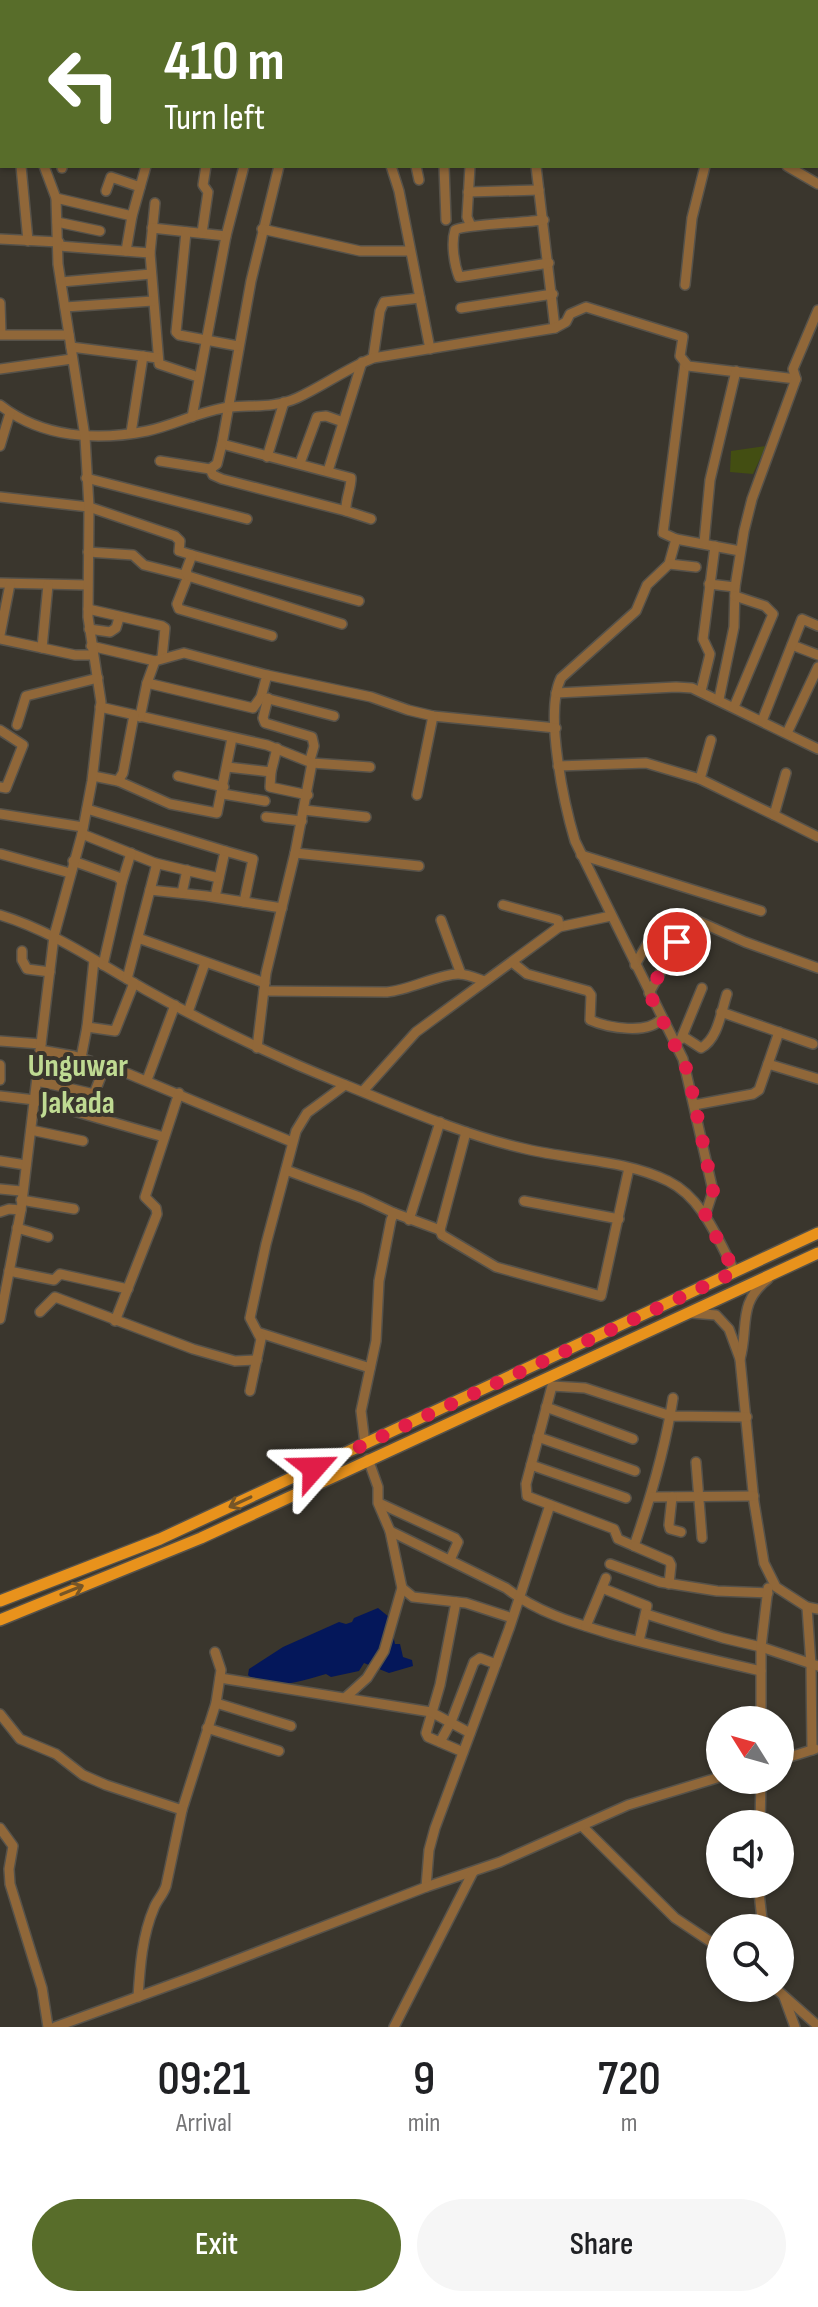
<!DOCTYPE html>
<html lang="en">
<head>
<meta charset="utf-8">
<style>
  body { margin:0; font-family:"Sofia Sans Condensed",sans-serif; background:#f6f6f6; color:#202124; height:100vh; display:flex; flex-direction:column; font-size:30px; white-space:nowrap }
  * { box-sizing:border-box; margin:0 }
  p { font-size:26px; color:#757577 }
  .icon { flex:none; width:44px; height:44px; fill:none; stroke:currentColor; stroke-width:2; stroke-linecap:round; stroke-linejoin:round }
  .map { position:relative; height:2027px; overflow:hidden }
  .side { display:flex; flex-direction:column; background:#fff; flex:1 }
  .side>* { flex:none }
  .guide { position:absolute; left:0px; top:0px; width:818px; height:168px; box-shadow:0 2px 6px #0004; background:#586d2a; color:#fff; overflow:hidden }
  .needle { width:52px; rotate:307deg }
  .tools { position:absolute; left:706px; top:1706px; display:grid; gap:16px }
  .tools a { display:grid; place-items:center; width:88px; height:88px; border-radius:50%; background:#fff; box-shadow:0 2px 6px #0004; font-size:40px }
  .pin { position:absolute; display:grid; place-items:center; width:68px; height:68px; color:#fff; margin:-34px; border:4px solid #fff; border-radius:50%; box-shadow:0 2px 8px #0007 }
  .me { position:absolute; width:88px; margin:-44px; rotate:65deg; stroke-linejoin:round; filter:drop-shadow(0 0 6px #0008) }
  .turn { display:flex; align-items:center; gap:28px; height:168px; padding:0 32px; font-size:36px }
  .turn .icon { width:104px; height:104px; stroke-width:2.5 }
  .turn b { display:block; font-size:56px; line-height:68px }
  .eta { display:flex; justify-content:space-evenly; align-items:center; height:136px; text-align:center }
  .eta b { font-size:48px; font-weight:600; line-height:56px }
  .button { display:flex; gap:16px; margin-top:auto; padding:16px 32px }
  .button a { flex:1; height:92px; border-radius:48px; background:#586d2a; color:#fff; font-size:32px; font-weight:600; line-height:92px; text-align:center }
  .button a+a { background:#f6f6f6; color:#202124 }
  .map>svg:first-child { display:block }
  .green { fill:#434e12 }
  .water { fill:#04175a }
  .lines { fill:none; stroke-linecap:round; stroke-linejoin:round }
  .minor-casing { stroke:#56524a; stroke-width:12 }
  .major-casing { stroke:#56524a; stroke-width:14 }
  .minor { stroke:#906739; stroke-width:9 }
  .major { stroke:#e8921c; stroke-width:11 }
  .oneway { stroke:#775627 }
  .route { stroke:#e11d48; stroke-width:14; stroke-dasharray:0 25.2 }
  .labels { text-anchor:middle; stroke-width:8; stroke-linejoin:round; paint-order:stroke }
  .district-label { font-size:32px; font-weight:bold; fill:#bfda92; stroke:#3a362d }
</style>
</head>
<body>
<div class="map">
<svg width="818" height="2027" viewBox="0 0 818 2027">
  <rect width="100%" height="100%" fill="#3a362d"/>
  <polygon class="green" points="766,446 753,474 730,472 731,451"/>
  <path class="water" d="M378,1608l11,9 6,27h5l3,13 9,3 1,6 -24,7 -25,-10 -5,8 -28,6 -5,-3c-21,6 -62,20 -78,1l1,-6 34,-22 56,-25 7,2 6,-2 2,-4z"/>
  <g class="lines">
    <g class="minor-casing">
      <g id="minor">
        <polyline points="12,0 25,2"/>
        <polyline points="140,0 140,2"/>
        <polyline points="281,0 281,2"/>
        <polyline points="558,0 564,2"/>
        <polyline points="655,0 658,2"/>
        <polyline points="691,0 694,2"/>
        <polyline points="52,2 52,0"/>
        <polyline points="80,2 81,0"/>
        <polyline points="205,2 205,0"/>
        <polyline points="321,2 324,0"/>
        <polyline points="525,2 525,0"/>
        <polyline points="712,2 713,0"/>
        <polyline points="809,2 810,0"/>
        <polyline points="0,42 2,42"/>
        <polyline points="0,68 2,68"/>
        <polyline points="816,69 818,69"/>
        <polyline points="0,95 2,95"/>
        <polyline points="0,116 2,116"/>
        <polyline points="0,137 2,137"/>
        <polyline points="21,166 28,241"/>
        <polyline points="62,166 62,168"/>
        <path d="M279,166l-28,115 -29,163 129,34c0,11 -6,22 -5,33l25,8"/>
        <polyline points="391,166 399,191 430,349"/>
        <polyline points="416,166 419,180"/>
        <polyline points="444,166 446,220"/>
        <polyline points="470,166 467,217 471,226"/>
        <polyline points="536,166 555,328"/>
        <polyline points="787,166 818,184"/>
        <polyline points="106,191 111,177 140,187"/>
        <polyline points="468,192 539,190"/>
        <polyline points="56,198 132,216"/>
        <polyline points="155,203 150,253 159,364 198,377"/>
        <path d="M544,220c-15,2 -81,5 -89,10 -4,13 -1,34 4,47l90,-14"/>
        <polyline points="57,222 100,231"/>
        <polyline points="152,228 226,236"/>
        <polyline points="262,229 360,251 410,251"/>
        <polyline points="186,232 176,332 179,335 238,346"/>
        <polyline points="202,233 208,192 203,185 206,166"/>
        <polyline points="0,239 59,242"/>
        <polyline points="59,246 150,253"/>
        <polyline points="126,251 132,216 146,166"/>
        <polyline points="61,282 151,274"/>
        <polyline points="685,285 692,218 705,166"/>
        <polyline points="0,303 1,334"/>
        <polyline points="65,307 153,301"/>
        <polyline points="461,308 553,294"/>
        <polyline points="0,335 69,335"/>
        <polyline points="71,347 158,358"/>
        <polyline points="373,358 380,311 384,302 420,298"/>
        <polyline points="685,363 663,533 676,539 740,551"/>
        <polyline points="0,369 72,359"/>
        <path d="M0,405c42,33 97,36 147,26 28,-6 55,-21 83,-24 23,-2 45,1 67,-9 26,-12 49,-29 76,-40l182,-30 11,-6 4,-8 16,-7 97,30 -3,19 8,10 108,13"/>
        <polyline points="192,417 226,236 244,166"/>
        <polyline points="131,433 143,356"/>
        <polyline points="0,446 10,413"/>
        <polyline points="267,457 284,402"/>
        <polyline points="160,461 210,469 213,475 222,479 346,511"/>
        <polyline points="300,463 317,417 326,416 343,422"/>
        <polyline points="210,469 217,464 222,444"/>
        <polyline points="328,471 362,362"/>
        <polyline points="86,478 247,519"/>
        <polyline points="0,497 89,507 175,536 180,541 179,551 192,555 359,601"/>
        <path d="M676,539l-7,25 -22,21 -11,26 -75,67c-17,34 3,126 14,163l108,218 30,132 -8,25"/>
        <polyline points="704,543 710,480 736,371"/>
        <polyline points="88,552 133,555 144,565 188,576 177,604 179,609 272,636"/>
        <polyline points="192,555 186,571 188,576 342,624"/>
        <polyline points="669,564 696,567"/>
        <polyline points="0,583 87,585"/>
        <polyline points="709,584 735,587"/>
        <polyline points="88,609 162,626 165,628 162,658"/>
        <polyline points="89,629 110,632 116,628 119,618"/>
        <polyline points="0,635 10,584"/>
        <polyline points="0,639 75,655 93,655"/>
        <polyline points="792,645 818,655"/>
        <polyline points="91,646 155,661"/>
        <polyline points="42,648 48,585"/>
        <polyline points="147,683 253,708 261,697 267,675"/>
        <polyline points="701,691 710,654 703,639 715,546"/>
        <polyline points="556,693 676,687 692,688 818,749"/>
        <polyline points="265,698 334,716"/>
        <polyline points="268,698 263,718 265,723 312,737 314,746 310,760"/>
        <polyline points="719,699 734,627 735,587 744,531 752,499 796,379 793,369 818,310"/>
        <polyline points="100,707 267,745 312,763 370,767"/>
        <polyline points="734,707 773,614 765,606 735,596"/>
        <polyline points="140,717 147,683 155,661 184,653 267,675 371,697 408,710 433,716 556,728"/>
        <polyline points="762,721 802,619 818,626"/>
        <polyline points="17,725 26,696 98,678"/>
        <polyline points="0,730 23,745 6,788 0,787"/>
        <polyline points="787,733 818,667"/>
        <polyline points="558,766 646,763 700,779 711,740"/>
        <polyline points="227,767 271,772 277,748"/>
        <polyline points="271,772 270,787 308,795"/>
        <polyline points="93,776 118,781 123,773 134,715"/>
        <polyline points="178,776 224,787"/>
        <polyline points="700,779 774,815 786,773"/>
        <polyline points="118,781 170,804 217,813 232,738"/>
        <polyline points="223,794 265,801"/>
        <polyline points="417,795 433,716"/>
        <polyline points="87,809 225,851 215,897"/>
        <polyline points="304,810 366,817"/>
        <polyline points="0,814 83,827"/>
        <polyline points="774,815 818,837"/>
        <polyline points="266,817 302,821"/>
        <polyline points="82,834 155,863 219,878"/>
        <polyline points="225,851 253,859 244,902"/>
        <polyline points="295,853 419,866"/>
        <polyline points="1,854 70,873"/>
        <polyline points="581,855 761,911"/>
        <polyline points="73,861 118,877 122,882 103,965"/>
        <polyline points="122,882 131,853"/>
        <polyline points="150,890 206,896 282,908"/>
        <polyline points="182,893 187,870"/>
        <path d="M0,915c53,16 98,48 146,75 63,35 129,67 197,94 60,24 120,51 183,65 46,11 100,11 142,32 35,17 50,59 67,91"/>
        <polyline points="441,920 461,974"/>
        <polyline points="559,927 611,916"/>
        <polyline points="138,938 265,983"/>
        <polyline points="22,951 22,960 27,969 50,972"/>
        <path d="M512,962l15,12 61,17 3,4 -1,25c18,8 59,15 72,-2"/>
        <polyline points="635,965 661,920"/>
        <polyline points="127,979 156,867 155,863"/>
        <path d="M264,991l123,1c23,-2 52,-18 71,-18 9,0 18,4 26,7"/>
        <polyline points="649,993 691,918 745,942 818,968"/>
        <polyline points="188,1012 205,963"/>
        <polyline points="721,1012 813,1044"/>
        <polyline points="87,1027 115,1031 134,983"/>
        <path d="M684,1037l17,11c17,-9 20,-36 26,-54"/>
        <polyline points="681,1039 702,988"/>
        <polyline points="0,1041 41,1044"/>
        <polyline points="257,1048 266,973 295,853 312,763"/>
        <polyline points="40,1050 74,1056 124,1072 292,1142"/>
        <polyline points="81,1058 87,1027 94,960"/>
        <polyline points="768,1064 818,1079"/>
        <polyline points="0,1080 0,1065"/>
        <polyline points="147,1080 175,1005"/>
        <polyline points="37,1081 94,1094"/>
        <polyline points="363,1091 416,1032 559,927 558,920 503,905"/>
        <polyline points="0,1096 35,1100 164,1137"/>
        <polyline points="694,1105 753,1094 759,1090 779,1032"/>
        <polyline points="89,1115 94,1094 105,1066"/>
        <polyline points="31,1130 83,1141"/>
        <polyline points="466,1132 440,1230 442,1235 496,1267 601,1296 629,1168"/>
        <polyline points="0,1161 26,1165"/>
        <polyline points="286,1170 362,1198 394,1213"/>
        <polyline points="0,1189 21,1191"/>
        <polyline points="21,1200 74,1209"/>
        <polyline points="524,1201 619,1219"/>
        <polyline points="0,1212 9,1209 21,1210"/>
        <polyline points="409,1220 440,1122"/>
        <polyline points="17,1228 48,1237"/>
        <polyline points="9,1271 54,1280 60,1274 128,1289"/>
        <polyline points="40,1312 55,1297 193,1349 235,1361 257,1360"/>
        <polyline points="691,1313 716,1315 729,1329 740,1359 754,1502 764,1563 776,1587 807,1607 818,1609"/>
        <polyline points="0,1319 21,1210 54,936 82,834 92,781 101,702 88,617 89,507 85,437 58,264 56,198 44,166"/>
        <polyline points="115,1321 157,1214 156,1208 145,1197 179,1093"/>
        <polyline points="260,1333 370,1368"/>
        <path d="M740,1359c9,-32 -3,-56 28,-80"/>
        <polyline points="250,1391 261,1339 250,1318 266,1244 296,1131 307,1113 345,1085"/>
        <path d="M673,1398c-8,52 -22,99 -39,148l-16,-7 -4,-10 -87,-33 -1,-12 26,-98 33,2 86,28 76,1"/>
        <polyline points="546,1407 633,1439"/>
        <polyline points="538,1437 635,1471"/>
        <polyline points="365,1444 361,1411 376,1341 379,1281 391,1220 394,1213 440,1230"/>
        <polyline points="696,1462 702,1538"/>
        <polyline points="531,1465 626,1498"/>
        <polyline points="652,1497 754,1496"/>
        <polyline points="672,1497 669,1525 670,1529 681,1532"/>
        <polyline points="379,1503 455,1538 458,1542 450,1560"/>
        <path d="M390,1531l116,57c33,26 72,36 112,48 47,13 95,24 143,35"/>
        <polyline points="634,1546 669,1561 671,1565 669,1584"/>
        <polyline points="610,1564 660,1582 717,1591 768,1593"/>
        <polyline points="402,1588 413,1597 466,1603 512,1618"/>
        <polyline points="602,1588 647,1606 639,1641"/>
        <polyline points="456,1602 440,1685 426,1733 428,1737 463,1752"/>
        <polyline points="807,1607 811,1665 812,1750"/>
        <polyline points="646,1614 723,1638 761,1647 818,1666"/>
        <polyline points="586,1626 606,1578"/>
        <polyline points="220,1678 431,1712 470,1733"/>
        <polyline points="346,1697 367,1678 384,1651 402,1588 390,1531 378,1503 378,1487 368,1459"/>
        <polyline points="216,1703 291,1726"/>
        <polyline points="0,1714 20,1739 56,1754 83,1775 106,1785 182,1810 216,1703 221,1670 215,1652"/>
        <polyline points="761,1720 761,1647 768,1588"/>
        <polyline points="207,1728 279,1751"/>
        <polyline points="440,1742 451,1722 474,1662 480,1658 496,1664"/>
        <polyline points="780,1760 815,1749"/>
        <polyline points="760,1824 761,1780"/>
        <polyline points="583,1827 675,1918 720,1948"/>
        <polyline points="0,1828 13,1846 9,1869 10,1884 42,1988 48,2027"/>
        <polyline points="758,1884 763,1928"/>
        <polyline points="426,1887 429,1850 435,1828 509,1629 550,1505"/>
        <polyline points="775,1988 818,2026"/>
        <path d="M138,1997c2,-30 4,-61 16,-89 3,-8 9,-13 12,-22l16,-76"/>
        <polyline points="784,1997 795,2027"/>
        <polyline points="55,2027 195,1976 426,1887 500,1862 628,1805 720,1777"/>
        <polyline points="394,2027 473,1872"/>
      </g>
    </g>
    <g class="major-casing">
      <g id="major">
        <polyline points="0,1601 160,1539 818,1233"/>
        <polyline points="0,1620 201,1538 818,1253"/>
      </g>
    </g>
    <use href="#minor" class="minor"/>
    <use href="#major" class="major"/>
  </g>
  <defs><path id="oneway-shaft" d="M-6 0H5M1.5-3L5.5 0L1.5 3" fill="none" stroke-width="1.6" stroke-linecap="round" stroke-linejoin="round" transform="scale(2)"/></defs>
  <g class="oneway">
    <use href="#oneway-shaft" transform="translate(240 1502) rotate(155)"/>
    <use href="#oneway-shaft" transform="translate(72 1590) rotate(-22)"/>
  </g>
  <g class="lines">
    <polyline class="route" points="314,1468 735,1272 705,1216 713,1191 688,1072 649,993 677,942"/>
  </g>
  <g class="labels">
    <g class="district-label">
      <text x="78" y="1076">Unguwar<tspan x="78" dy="37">Jakada</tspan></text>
    </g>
  </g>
</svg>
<div class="tools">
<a><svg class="needle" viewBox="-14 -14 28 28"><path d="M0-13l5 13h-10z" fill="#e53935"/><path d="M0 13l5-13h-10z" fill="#757577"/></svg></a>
<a><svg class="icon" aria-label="sound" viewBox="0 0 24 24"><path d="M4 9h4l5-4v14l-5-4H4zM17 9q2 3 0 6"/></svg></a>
<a><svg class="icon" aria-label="search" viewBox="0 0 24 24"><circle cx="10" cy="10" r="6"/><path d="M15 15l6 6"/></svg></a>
</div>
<div class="pin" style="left:677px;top:942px;background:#d93025"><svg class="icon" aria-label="arrive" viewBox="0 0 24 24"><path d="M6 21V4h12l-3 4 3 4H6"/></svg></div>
<svg class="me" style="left:314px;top:1468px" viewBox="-20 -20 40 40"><path d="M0-17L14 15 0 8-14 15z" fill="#e11d48" stroke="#fff" stroke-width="4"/></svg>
<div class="guide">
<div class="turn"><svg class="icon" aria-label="left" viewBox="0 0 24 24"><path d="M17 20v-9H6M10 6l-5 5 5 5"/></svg><div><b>410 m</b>Turn left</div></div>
</div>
</div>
<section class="side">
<div class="eta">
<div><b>09:21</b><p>Arrival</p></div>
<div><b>9</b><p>min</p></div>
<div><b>720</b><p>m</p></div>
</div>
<div class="button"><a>Exit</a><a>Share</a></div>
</section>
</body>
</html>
